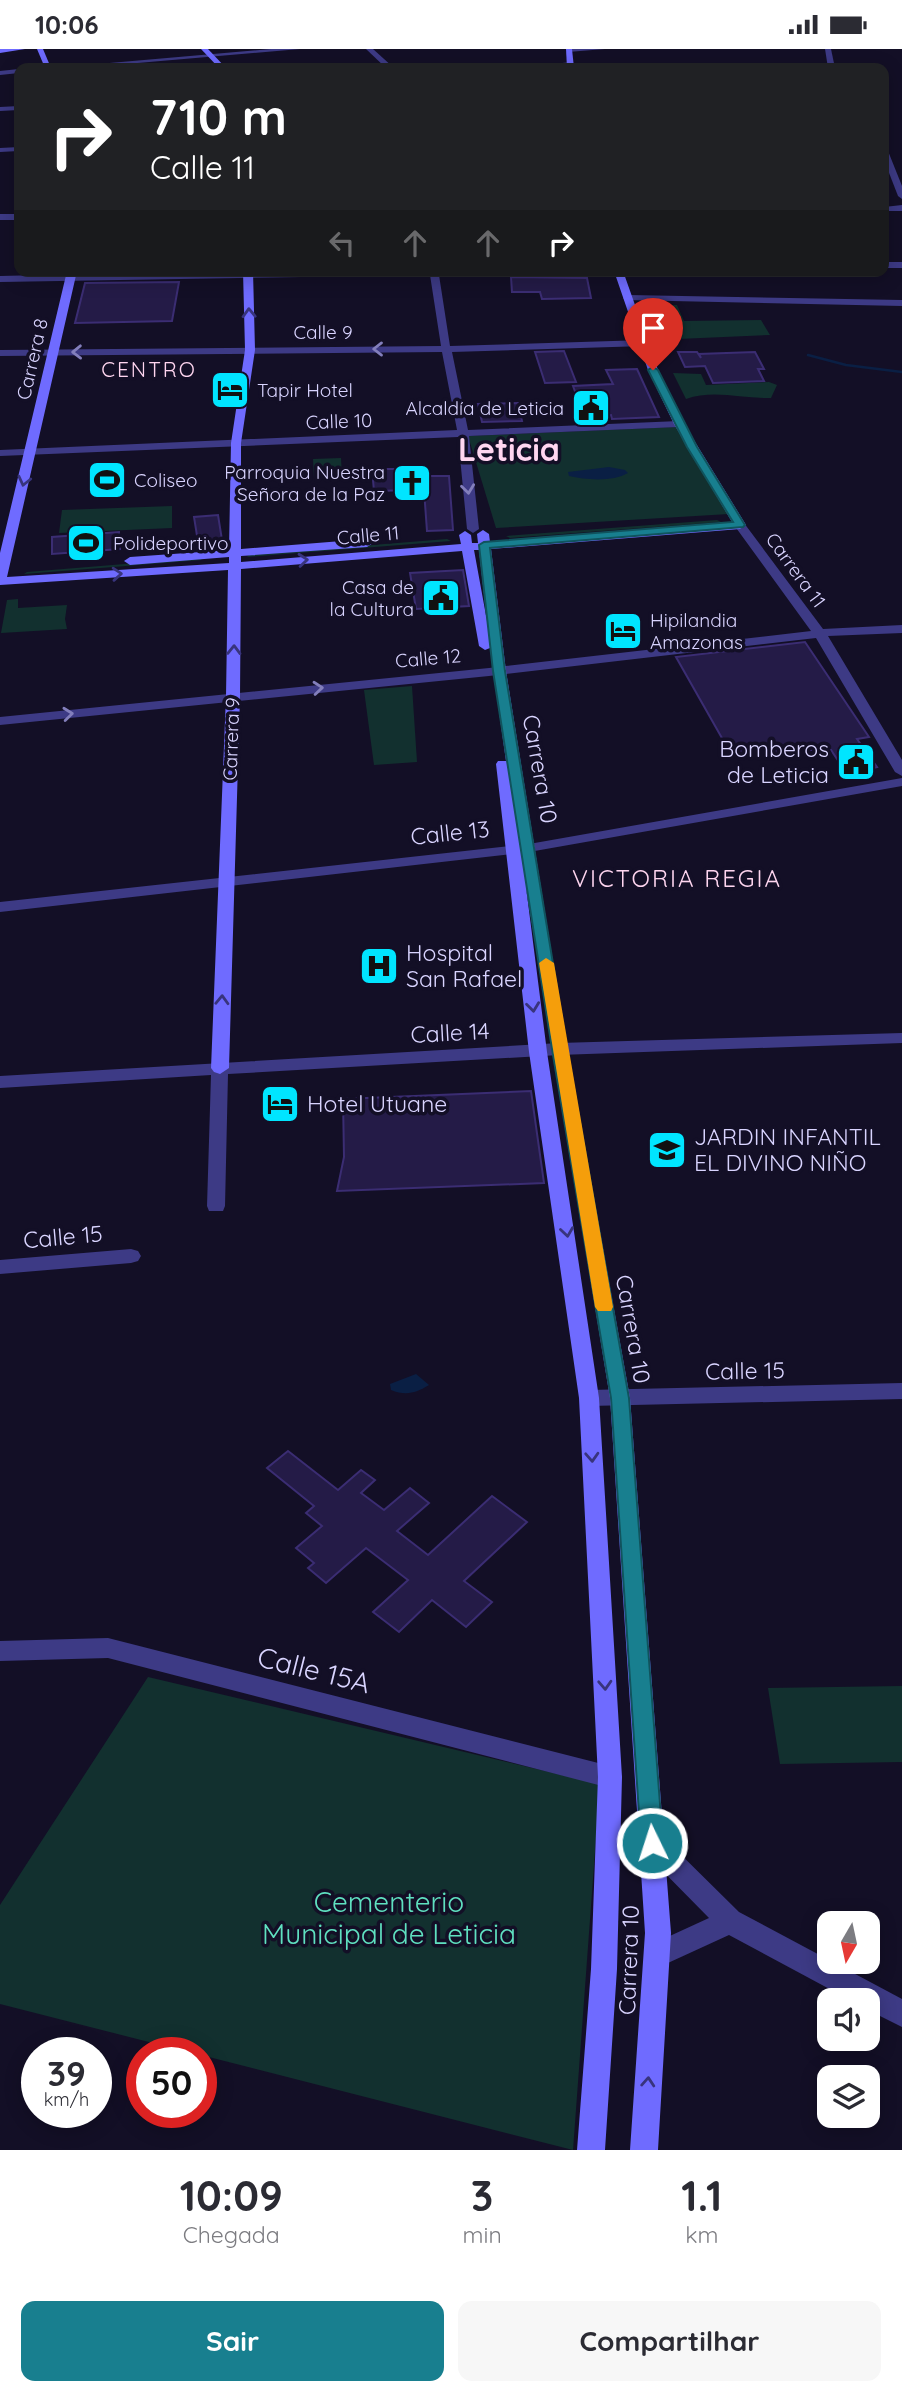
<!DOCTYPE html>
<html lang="pt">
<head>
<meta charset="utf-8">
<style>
  body { margin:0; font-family:Quicksand,sans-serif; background:#f7f7f7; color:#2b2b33; height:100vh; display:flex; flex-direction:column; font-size:26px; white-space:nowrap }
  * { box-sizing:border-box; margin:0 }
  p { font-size:23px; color:#7c7c81 }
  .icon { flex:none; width:38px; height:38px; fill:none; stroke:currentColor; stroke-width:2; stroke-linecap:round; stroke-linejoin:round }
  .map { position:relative; height:2101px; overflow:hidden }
  .sheet { display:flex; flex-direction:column; background:#fff; flex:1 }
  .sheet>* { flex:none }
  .banner { position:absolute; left:14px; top:14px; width:875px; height:214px; border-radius:14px; box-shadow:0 4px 18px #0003; background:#202124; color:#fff; overflow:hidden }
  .needle { width:46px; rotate:189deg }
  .buttons { position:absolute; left:817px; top:1862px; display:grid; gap:14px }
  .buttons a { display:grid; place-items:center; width:63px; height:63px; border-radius:14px; background:#fff; box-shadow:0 4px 18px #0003; font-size:35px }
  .speed { position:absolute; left:21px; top:1988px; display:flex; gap:14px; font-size:35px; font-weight:700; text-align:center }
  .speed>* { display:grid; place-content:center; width:91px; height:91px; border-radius:50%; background:#fff; box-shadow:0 4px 18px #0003; line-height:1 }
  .speed small { font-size:18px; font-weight:400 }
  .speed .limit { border:10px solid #d22; background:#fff; color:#111 }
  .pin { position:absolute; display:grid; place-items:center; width:60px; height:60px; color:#fff; margin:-72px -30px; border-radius:50% 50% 50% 0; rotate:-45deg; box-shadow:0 0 7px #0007 }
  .pin .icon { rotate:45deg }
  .me { position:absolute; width:77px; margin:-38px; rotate:356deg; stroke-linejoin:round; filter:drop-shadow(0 0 5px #0008) }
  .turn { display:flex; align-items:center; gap:24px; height:147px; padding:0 21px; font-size:32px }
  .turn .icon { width:91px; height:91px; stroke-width:2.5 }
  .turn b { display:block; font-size:49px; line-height:60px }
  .lanes { display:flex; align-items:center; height:66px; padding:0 21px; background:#0003; justify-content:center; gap:35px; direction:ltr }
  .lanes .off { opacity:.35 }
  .eta { display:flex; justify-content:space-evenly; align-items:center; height:119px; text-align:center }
  .eta b { font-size:42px; font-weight:700; line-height:49px }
  .action { display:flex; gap:14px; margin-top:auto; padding:14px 21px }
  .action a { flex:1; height:80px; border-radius:14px; background:#187f8f; color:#fff; font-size:28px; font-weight:700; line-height:80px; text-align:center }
  .action a+a { background:#f7f7f7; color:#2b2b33 }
  .status { display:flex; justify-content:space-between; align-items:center; height:49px; padding:0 35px; background:#fff; direction:ltr }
  .status svg { height:19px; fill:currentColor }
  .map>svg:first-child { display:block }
  .green { fill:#12302f }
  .water { fill:#0a1f44 }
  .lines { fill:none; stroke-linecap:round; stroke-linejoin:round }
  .stream { stroke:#0a1f44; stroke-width:2.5 }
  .building { fill:#241b47; stroke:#3b2d73; stroke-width:2 }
  .street { fill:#3d3a85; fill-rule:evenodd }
  .secondary { fill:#6f6bff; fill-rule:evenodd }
  .oneway { stroke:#38347d }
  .oneway2 { stroke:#837fbc }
  .route { fill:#187f8f; stroke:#10535d; stroke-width:2 }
  .slow { fill:#f59e0b }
  .labels { text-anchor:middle; stroke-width:7; stroke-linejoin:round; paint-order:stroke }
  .far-street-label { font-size:19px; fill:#d9d4ff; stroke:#130f26 }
  .far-poi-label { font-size:19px; fill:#d9d4ff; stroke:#130f26; text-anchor:start }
  .far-neighbourhood-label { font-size:21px; letter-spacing:2px; fill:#ffd6f0; stroke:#130f26 }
  .poi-label { font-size:23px; fill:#d9d4ff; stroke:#130f26; text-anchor:start }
  .street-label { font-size:23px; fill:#d9d4ff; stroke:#130f26 }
  .neighbourhood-label { font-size:24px; letter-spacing:2px; fill:#ffd6f0; stroke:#130f26 }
  .near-street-label { font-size:28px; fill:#d9d4ff; stroke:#130f26 }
  .near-park-label { font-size:28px; fill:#5fe0c0; stroke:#130f26 }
  .far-town-label { font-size:32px; font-weight:bold; fill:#ffd6f0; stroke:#130f26 }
</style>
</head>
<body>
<div class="status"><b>10:06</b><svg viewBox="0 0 49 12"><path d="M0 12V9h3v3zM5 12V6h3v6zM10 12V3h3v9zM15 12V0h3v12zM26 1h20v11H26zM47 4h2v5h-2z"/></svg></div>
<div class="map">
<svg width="902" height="2101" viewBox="0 0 902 2101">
  <rect width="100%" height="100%" fill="#130f26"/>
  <g class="green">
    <polygon points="640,256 677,256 684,272 761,271 770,286 655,291"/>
    <path d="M673,324l28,1 5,11 63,-3 8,3 -6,13c-28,1 -57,-9 -85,1z"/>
    <polygon points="676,378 729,465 496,479 468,387"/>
    <polygon points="341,409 342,429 314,429 313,410"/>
    <polygon points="172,457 172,479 59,484 62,461"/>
    <polygon points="717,471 721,473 510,489 506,487"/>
    <polygon points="447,490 451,492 247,508 249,506"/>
    <polygon points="198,509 202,511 24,525 27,523"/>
    <polygon points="18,550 18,559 67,556 65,570 67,580 1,584 7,551"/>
    <polygon points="412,637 417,713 374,716 364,641"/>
    <polygon points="148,1628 600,1735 573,2101 201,2006 201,2004 192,2004 0,1955 0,1856"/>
    <polygon points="902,1637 902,1713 780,1715 768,1639"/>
  </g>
  <g class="water">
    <path d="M609,418l16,3 3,3c-15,9 -42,7 -59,3l-1,-4z"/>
    <path d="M416,1325l13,11c-13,8 -23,11 -38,5l-1,-6z"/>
  </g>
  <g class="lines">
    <polyline class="stream" points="808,306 846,316 902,323"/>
  </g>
  <g class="building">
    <polygon points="511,228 587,229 591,249 542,250 540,243 512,243"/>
    <polygon points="179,233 172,272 75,274 85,234"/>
    <polygon points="564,302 576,333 545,334 535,303"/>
    <polygon points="678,303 697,303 701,309 699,305 755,303 764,320 758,320 764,332 713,334 705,317 685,318"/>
    <polygon points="637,320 659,368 612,370 611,366 584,367 573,337 613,335 606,321"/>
    <polygon points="518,354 522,372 482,373 478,355"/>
    <polygon points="372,420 409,420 412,441 374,442"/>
    <polygon points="423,427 449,427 453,481 427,482"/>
    <polygon points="218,466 222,491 198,493 194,468"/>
    <polygon points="119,483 120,500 52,505 52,488"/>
    <polygon points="463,521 469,557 416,560 410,524"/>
    <polygon points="805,593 869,688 857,690 877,718 847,725 831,701 821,700 764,706 731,705 676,608"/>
    <polygon points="531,1042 544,1134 337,1142 344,1108 343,1050"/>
    <polygon points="288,1402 338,1441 361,1421 375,1431 361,1444 384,1461 410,1439 429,1454 397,1482 428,1506 492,1447 527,1473 464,1532 492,1553 466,1578 432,1551 399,1583 373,1563 408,1531 366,1499 326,1534 308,1519 314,1514 296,1499 322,1477 306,1464 314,1457 267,1419"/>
  </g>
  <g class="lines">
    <g class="street">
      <polygon points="271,0 300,0 80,19 52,19"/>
      <polygon points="366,0 373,0 394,19 386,19"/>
      <polygon points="570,0 605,0 568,3"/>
      <polygon points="825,0 831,0 835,19 828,19"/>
      <polygon points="572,13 570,16 529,19 533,17"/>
      <polygon points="19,20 19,24 0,26 0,22"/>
      <polygon points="19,57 19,61 0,62 0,58"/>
      <polygon points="19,98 19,102 0,103 0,99"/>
      <polygon points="884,100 888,102 902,137 902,150 898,147 884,111"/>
      <polygon points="902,156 902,162 884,162 884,158"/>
      <rect x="0" y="165" width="19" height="6"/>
      <rect x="884" y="213" width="18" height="6"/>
      <polygon points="207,222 608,222 604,225 439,226 450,297 645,291 650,294 645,297 452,303 468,381 679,372 684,375 679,378 469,387 479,480 473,484 467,480 458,388 0,407 0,401 457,381 442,303 0,307 0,301 441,297 430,226 0,233 0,227"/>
      <polygon points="628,246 902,251 902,257 625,251 623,249"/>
      <polygon points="740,472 744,474 823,580 902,576 902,584 828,587 902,711 902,727 895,723 816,589 489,627 0,676 0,668 489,619 811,582 734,476"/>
      <polygon points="902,729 902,737 529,803 0,863 0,853 529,795"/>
      <polygon points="902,984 902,994 559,1006 228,1025 225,1157 223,1162 209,1162 207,1157 211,1026 0,1039 0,1027 559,994"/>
      <polygon points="131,1200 138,1202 141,1207 138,1212 131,1214 0,1225 0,1211"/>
      <polygon points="902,1334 902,1350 589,1357 582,1355 579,1349 582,1343 589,1341"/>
      <polygon points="108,1589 610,1717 619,1720 622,1728 619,1736 610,1739 108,1609 0,1612 0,1592"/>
      <polygon points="652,1782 661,1786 739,1863 902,1950 902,1978 868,1961 868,1951 850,1951 729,1886 657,1919 648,1915 644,1906 648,1897 709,1869 643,1802 639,1794 643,1786"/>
    </g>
    <g class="secondary">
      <polygon points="0,0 25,0 0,4"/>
      <polygon points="37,0 43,0 51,19 45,19"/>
      <polygon points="201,0 208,0 226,19 219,19"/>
      <polygon points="566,0 572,0 574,19 567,19"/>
      <path d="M67,222h10l-70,306 222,-14v-6l-99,8 -6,-4 6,-4 99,-7 2,-107 14,-93 -2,-79h10l2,79 -14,93v106l126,-10 6,4 -6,4 -126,9v6l220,-18 -2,-9 6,-4 6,4 1,8h6l-1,-9 6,-4 6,4 1,8 242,-20 -58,-98 -26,-54 -34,-99h9l35,99 26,54 62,101 -6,4 -249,20 15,122 61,378 63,349 41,535 -13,217h-28l15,-217 -35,-535 -84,-511 21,165 52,346 23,379 -5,192 -12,181h-28l14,-181 7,-192 -19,-379 -50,-346 -33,-288 2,-3h8l-16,-113 -5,2 -6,-4 -17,-95 -221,18 -1,127 -11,372 -9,6 -6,-2 -3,-4 15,-372 2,-126 -228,15v-32zM474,501h5l8,71z"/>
    </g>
  </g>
  <defs><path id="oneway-chevron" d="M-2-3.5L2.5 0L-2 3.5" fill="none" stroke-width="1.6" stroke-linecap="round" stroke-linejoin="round" transform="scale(1.75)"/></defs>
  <g class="oneway">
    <use href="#oneway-chevron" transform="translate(249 264) rotate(-92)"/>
    <use href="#oneway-chevron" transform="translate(24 432) rotate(103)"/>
    <use href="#oneway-chevron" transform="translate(303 511) rotate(-5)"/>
    <use href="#oneway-chevron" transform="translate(117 525) rotate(-4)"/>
    <use href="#oneway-chevron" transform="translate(234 601) rotate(-89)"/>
    <use href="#oneway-chevron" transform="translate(222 951) rotate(-88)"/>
    <use href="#oneway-chevron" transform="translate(533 958) rotate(83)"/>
    <use href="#oneway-chevron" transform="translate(567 1183) rotate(82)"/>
    <use href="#oneway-chevron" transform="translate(592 1408) rotate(87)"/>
    <use href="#oneway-chevron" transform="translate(605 1636) rotate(87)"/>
    <use href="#oneway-chevron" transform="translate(648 2033) rotate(-86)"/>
  </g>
  <g class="oneway2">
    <use href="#oneway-chevron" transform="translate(378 300) rotate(180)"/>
    <use href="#oneway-chevron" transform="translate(77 303) rotate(179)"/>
    <use href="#oneway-chevron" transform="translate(468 440) rotate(83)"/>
    <use href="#oneway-chevron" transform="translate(318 639) rotate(-5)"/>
    <use href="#oneway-chevron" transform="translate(68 665) rotate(-6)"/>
  </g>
  <polygon class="route" points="653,318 658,321 697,398 745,476 743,478 490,499 505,622 567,1000 629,1349 663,1794 660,1801 652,1804 644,1801 641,1794 611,1349 552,1000 493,622 479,496 484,493 733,473 687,398 648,321"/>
  <polygon class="slow" points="546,909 554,914 613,1258 611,1262 598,1262 595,1258 539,914"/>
  <defs>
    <g id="hotel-square" transform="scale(2.0125)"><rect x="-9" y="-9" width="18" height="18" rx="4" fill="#00e5ff" stroke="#130f26"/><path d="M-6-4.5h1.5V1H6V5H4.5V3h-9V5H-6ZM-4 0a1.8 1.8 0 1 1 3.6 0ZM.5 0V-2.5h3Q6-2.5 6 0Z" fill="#111"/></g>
    <g id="civic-square" transform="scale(2.0125)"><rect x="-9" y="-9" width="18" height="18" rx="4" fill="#00e5ff" stroke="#130f26"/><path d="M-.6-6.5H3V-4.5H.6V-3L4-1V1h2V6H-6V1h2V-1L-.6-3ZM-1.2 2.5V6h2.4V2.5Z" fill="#111"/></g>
    <g id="stadium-square" transform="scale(2.0125)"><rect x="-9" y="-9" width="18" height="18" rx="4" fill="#00e5ff" stroke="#130f26"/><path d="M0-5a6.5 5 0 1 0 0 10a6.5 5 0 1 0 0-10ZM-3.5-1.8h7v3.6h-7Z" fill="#111"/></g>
    <g id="church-square" transform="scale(2.0125)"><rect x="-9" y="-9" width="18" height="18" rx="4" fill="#00e5ff" stroke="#130f26"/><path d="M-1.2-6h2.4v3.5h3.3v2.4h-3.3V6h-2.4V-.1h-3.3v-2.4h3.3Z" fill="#111"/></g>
    <g id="hospital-square" transform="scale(2.0125)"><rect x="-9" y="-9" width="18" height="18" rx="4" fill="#00e5ff" stroke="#130f26"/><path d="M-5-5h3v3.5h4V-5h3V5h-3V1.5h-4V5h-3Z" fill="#111"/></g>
    <g id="school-square" transform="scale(2.0125)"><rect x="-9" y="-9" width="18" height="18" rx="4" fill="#00e5ff" stroke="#130f26"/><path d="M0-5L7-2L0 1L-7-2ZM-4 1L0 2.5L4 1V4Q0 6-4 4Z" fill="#111"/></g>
  </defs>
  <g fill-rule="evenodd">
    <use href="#hotel-square" x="230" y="341"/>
    <use href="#civic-square" x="591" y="359"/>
    <use href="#stadium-square" x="107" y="431"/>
    <use href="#church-square" x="412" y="434"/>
    <use href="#stadium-square" x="86" y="494"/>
    <use href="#civic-square" x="441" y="549"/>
    <use href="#hotel-square" x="623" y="582"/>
    <use href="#civic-square" x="856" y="713"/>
    <use href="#hospital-square" x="379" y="917"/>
    <use href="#hotel-square" x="280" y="1055"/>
    <use href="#school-square" x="667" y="1101"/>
  </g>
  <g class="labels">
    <g class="far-street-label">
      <text x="323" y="290">Calle 9</text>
      <text transform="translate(32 310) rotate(-77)" y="7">Carrera 8</text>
      <text transform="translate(339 372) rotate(-2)" y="7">Calle 10</text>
      <text transform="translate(368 486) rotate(-5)" y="7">Calle 11</text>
      <text transform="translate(796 521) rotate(54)" y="7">Carrera 11</text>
      <text transform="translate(428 609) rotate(-5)" y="7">Calle 12</text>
      <text transform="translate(231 690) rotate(-88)" y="7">Carrera 9</text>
    </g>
    <g class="far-poi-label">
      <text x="257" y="348">Tapir Hotel</text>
      <text x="564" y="366" text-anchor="end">Alcaldía de Leticia</text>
      <text x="385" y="430" text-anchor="end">Parroquia Nuestra<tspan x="385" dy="22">Señora de la Paz</tspan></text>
      <text x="134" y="438">Coliseo</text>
      <text x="113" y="501">Polideportivo</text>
      <text x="414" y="545" text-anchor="end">Casa de<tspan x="414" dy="22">la Cultura</tspan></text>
      <text x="650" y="578">Hipilandia<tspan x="650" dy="22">Amazonas</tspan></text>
    </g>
    <g class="far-neighbourhood-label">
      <text x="149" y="328">CENTRO</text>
    </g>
    <g class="poi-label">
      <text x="829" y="708" text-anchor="end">Bomberos<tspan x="829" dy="26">de Leticia</tspan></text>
      <text x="406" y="912">Hospital<tspan x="406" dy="26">San Rafael</tspan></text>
      <text x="307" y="1063">Hotel Utuane</text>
      <text x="694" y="1096">JARDIN INFANTIL<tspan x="694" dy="26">EL DIVINO NIÑO</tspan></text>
    </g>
    <g class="street-label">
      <text transform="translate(540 720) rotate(80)" y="8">Carrera 10</text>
      <text transform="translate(450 784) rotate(-6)" y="8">Calle 13</text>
      <text transform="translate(450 984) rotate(-3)" y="8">Calle 14</text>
      <text transform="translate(63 1188) rotate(-5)" y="8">Calle 15</text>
      <text transform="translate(633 1280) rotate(80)" y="8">Carrera 10</text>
      <text transform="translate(745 1322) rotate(-1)" y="8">Calle 15</text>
      <text transform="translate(629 1911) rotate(-88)" y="8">Carrera 10</text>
    </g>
    <g class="neighbourhood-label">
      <text x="677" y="838">VICTORIA REGIA</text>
    </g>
    <g class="near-street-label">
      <text transform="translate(314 1621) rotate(14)" y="10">Calle 15A</text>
    </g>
    <g class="near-park-label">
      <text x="389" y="1863">Cementerio<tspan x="389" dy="32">Municipal de Leticia</tspan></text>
    </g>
    <g class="far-town-label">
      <text x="509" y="412">Leticia</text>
    </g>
  </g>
</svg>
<div class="buttons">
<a><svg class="needle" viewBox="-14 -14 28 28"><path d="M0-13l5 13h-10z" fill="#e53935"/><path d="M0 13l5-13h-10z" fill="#7c7c81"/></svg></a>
<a><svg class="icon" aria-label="sound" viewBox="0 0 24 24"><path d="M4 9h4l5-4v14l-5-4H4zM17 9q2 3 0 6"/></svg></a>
<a><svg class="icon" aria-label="layers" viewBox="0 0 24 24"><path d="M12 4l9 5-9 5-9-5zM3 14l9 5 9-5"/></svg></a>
</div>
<div class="speed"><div>39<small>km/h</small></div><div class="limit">50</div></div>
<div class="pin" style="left:653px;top:321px;background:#d93025"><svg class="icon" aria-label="arrive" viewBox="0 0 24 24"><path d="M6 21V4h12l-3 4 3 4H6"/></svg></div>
<svg class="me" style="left:652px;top:1794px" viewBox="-20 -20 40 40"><circle r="17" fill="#187f8f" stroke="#fff" stroke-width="3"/><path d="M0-11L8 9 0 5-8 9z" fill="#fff"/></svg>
<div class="banner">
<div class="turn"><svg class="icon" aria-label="right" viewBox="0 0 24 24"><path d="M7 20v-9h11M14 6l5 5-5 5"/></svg><div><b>710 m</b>Calle 11</div></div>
<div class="lanes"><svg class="icon off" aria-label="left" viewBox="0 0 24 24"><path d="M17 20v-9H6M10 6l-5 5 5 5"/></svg><svg class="icon off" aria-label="ahead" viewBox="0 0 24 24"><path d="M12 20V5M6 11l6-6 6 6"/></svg><svg class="icon off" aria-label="ahead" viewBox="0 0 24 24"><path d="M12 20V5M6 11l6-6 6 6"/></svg><svg class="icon" aria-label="right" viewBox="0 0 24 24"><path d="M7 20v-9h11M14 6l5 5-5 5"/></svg></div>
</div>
</div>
<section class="sheet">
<div class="eta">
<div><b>10:09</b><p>Chegada</p></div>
<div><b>3</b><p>min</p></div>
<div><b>1.1</b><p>km</p></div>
</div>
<div class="action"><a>Sair</a><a>Compartilhar</a></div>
</section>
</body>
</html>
